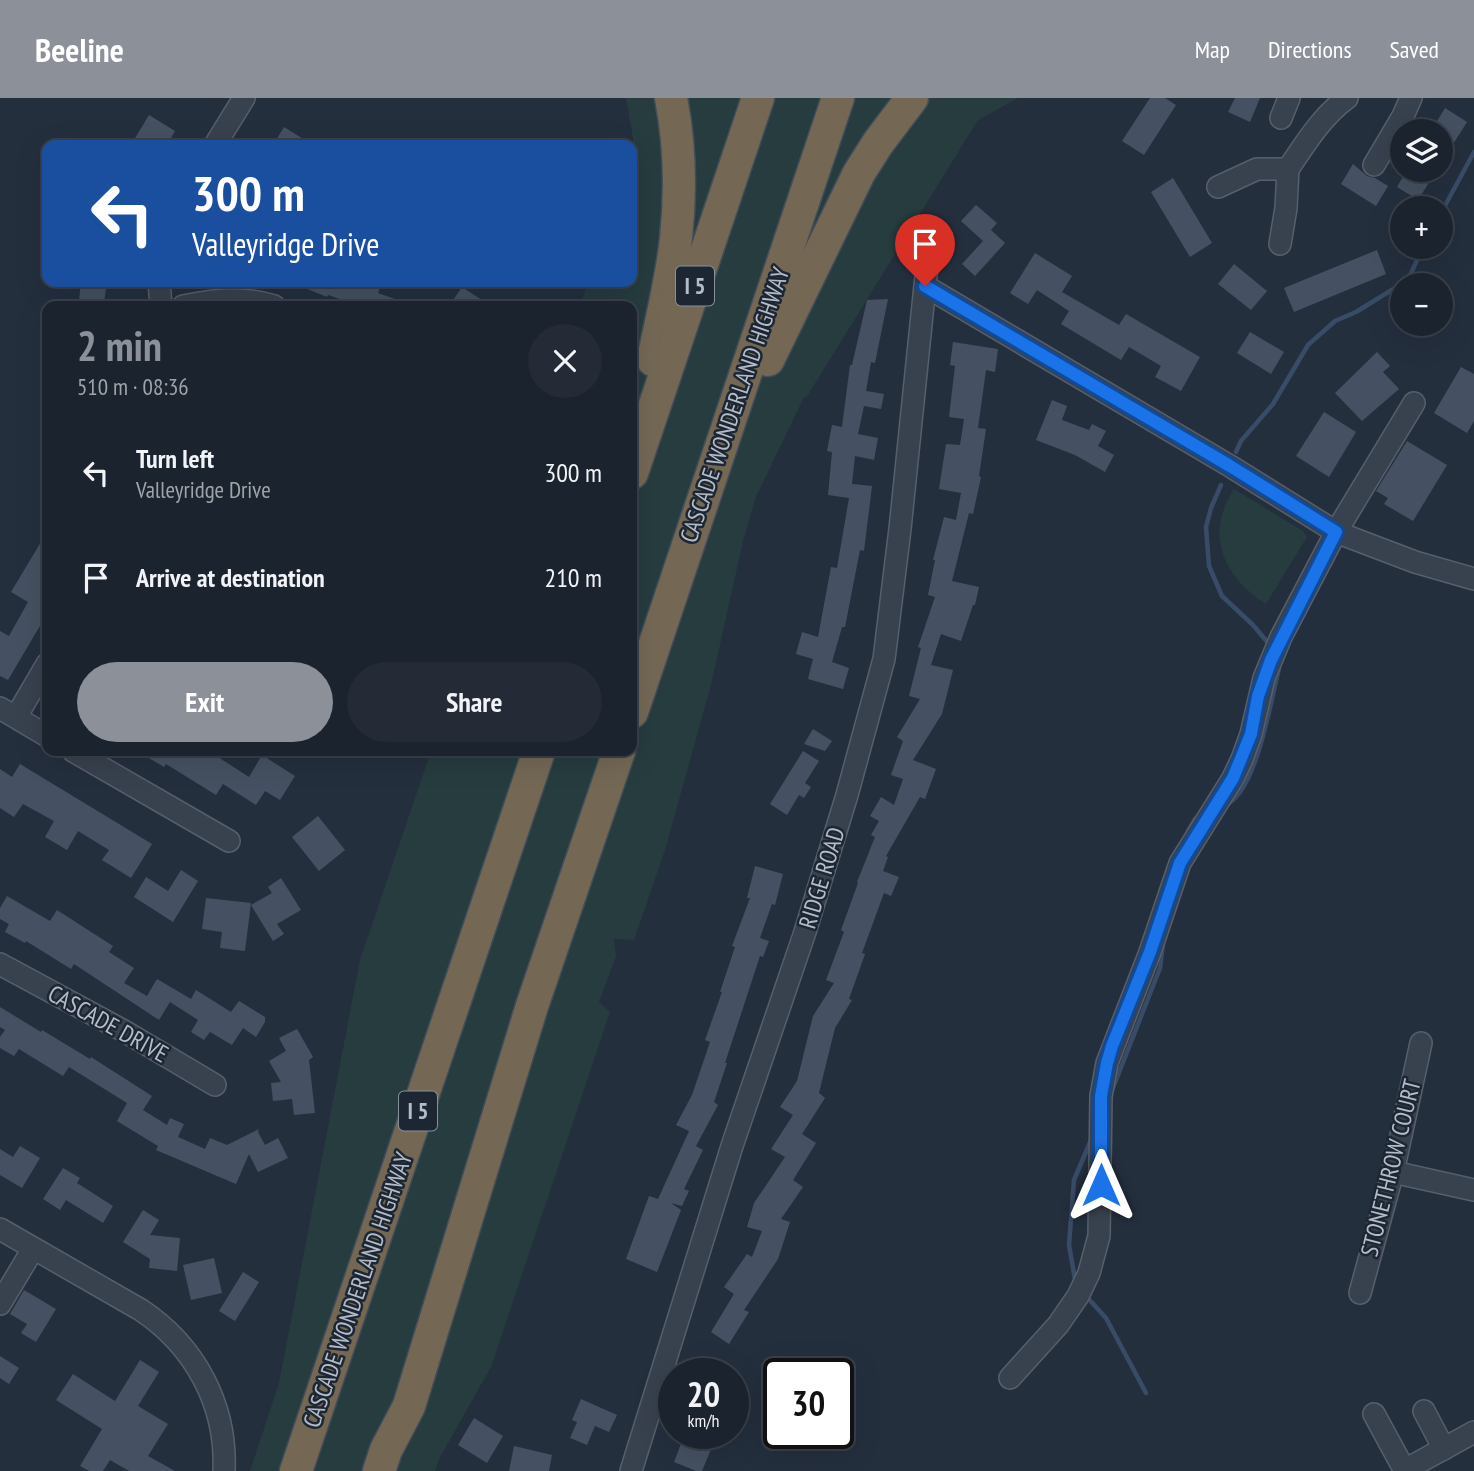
<!DOCTYPE html>
<html lang="en">
<head>
<meta charset="utf-8">
<style>
  body { margin:0; font-family:"PT Sans Narrow",sans-serif; background:#242b36; color:#f1f3f6; height:100vh; display:flex; flex-direction:column; font-size:26px; white-space:nowrap }
  * { box-sizing:border-box; margin:0 }
  p { font-size:23px; color:#a0a4aa }
  .icon { flex:none; width:38px; height:38px; fill:none; stroke:currentColor; stroke-width:2; stroke-linecap:round; stroke-linejoin:round }
  .map { position:relative; flex:1; overflow:hidden }
  .drawer { position:absolute; left:42px; top:203px; width:595px; height:455px; display:flex; flex-direction:column; background:#1b232e; border-radius:14px; box-shadow:0 7px 28px #0002,0 0 0 2px #39404a }
  .drawer>* { flex:none }
  .banner { position:absolute; left:42px; top:42px; width:595px; height:147px; border-radius:14px; box-shadow:0 7px 28px #0002,0 0 0 2px #39404a; background:#1a4fa0; color:#fff; overflow:hidden }
  .controls { position:absolute; left:1390px; top:21px; display:grid; gap:14px }
  .controls a { display:grid; place-items:center; width:63px; height:63px; border-radius:50%; background:#1b232e; box-shadow:0 7px 28px #0002,0 0 0 2px #39404a; font-size:35px }
  .speed { position:absolute; left:658px; top:1260px; display:flex; gap:14px; font-size:35px; font-weight:700; text-align:center }
  .speed>* { display:grid; place-content:center; width:91px; height:91px; border-radius:50%; background:#1b232e; box-shadow:0 7px 28px #0002,0 0 0 2px #39404a; line-height:1 }
  .speed small { font-size:18px; font-weight:400 }
  .speed .limit { border:4px solid #111; border-radius:10px; background:#fff; color:#111 }
  .pin { position:absolute; display:grid; place-items:center; width:60px; height:60px; color:#fff; margin:-72px -30px; border-radius:50% 50% 50% 0; rotate:-45deg; box-shadow:0 0 7px #0007 }
  .pin .icon { rotate:45deg }
  .me { position:absolute; width:77px; margin:-38px; rotate:0deg; stroke-linejoin:round; filter:drop-shadow(0 0 5px #0008) }
  .turn { display:flex; align-items:center; gap:24px; height:147px; padding:0 35px; font-size:32px }
  .turn .icon { width:91px; height:91px; stroke-width:2.5 }
  .turn b { display:block; font-size:49px; line-height:60px }
  .round { display:grid; place-items:center; flex:none; width:74px; height:74px; border-radius:37px; background:#242b36 }
  .headline { display:flex; align-items:center; justify-content:space-between; height:119px; padding:0 35px }
  h1 { font-size:42px; font-weight:600; line-height:52px; color:#8c9099 }
  .action { display:flex; gap:14px; margin-top:auto; padding:14px 35px }
  .action a { flex:1; height:80px; border-radius:42px; background:#8c9099; color:#fff; font-size:28px; font-weight:600; line-height:80px; text-align:center }
  .action a+a { background:#242b36; color:#f1f3f6 }
  ul { padding:0; list-style:none }
  li { display:flex; align-items:center; gap:21px; height:105px; padding:0 35px }
  li div { flex:1 }
  li b { display:block; font-size:26px }
  li em { font-style:normal }
  header { display:flex; align-items:center; gap:42px; box-sizing:border-box; height:98px; padding:0 35px; background:#8c9099; color:#fff }
  header strong { font-size:33px }
  nav { display:flex; gap:38px; margin-inline-start:auto; font-size:24px }
  .map>svg:first-child { display:block }
  .green { fill:#263c3f }
  .lines { fill:none; stroke-linecap:round; stroke-linejoin:round }
  .stream { stroke:#394c67; stroke-width:4.5 }
  .building { fill:#455162 }
  .minor-casing { stroke:#565f6c; stroke-width:24 }
  .highway-casing { stroke:#434c59; stroke-width:35 }
  .minor { stroke:#38414e; stroke-width:21 }
  .highway { stroke:#746855; stroke-width:32 }
  .route-casing { stroke:#114b97; stroke-width:18 }
  .route { stroke:#1a73e8; stroke-width:12 }
  .labels { text-anchor:middle; stroke-width:5; stroke-linejoin:round; paint-order:stroke }
  .shield { fill:#1d2633; stroke:#878f9c; stroke-width:2 }
  .shield-label { font-size:23px; font-weight:bold; fill:#b4bcc9 }
  .street-label { font-size:24px; fill:#b4bcc9; stroke:#1d2633 }
</style>
</head>
<body>
<header>
<strong>Beeline</strong>
<nav><a>Map</a><a>Directions</a><a>Saved</a></nav>
</header>
<div class="map">
<svg width="1474" height="1373" viewBox="0 0 1474 1373">
  <rect width="100%" height="100%" fill="#242f3e"/>
  <g class="green">
    <polygon points="626,0 1018,0 978,22 806,300 804,299 756,399 743,443 711,587 665,752 634,842 614,841 616,858 599,904 610,914 491,1269 440,1359 435,1373 250,1373 279,1285 360,862 431,653 632,653 632,208 580,208 588,184 632,184 633,40"/>
    <path d="M1234,391l69,42 4,6 -41,67c-42,-26 -62,-70 -32,-115z"/>
  </g>
  <g class="lines">
    <g class="stream">
      <polyline points="1440,117 1474,54"/>
      <polyline points="1236,354 1241,343 1273,306 1308,247 1335,223 1356,214 1408,182 1423,149"/>
      <polyline points="1221,387 1211,410 1206,429 1209,468 1222,498 1253,527 1269,546"/>
      <path d="M1224,708c33,-13 46,-104 55,-137"/>
      <polyline points="1188,733 1195,721 1200,718"/>
      <polyline points="1111,995 1160,870 1163,846"/>
      <polyline points="1076,1187 1069,1147 1074,1082 1091,1042"/>
      <polyline points="1086,1198 1106,1220 1146,1295"/>
    </g>
  </g>
  <g class="building">
    <polygon points="1150,0 1165,0 1176,7 1144,57 1122,43"/>
    <polygon points="1235,0 1260,0 1250,24 1228,14"/>
    <polygon points="1445,10 1467,24 1440,67 1440,33 1431,33"/>
    <polygon points="149,17 175,33 167,47 131,47"/>
    <polygon points="284,29 313,47 273,47"/>
    <polygon points="1353,66 1367,78 1375,80 1388,88 1376,108 1341,86"/>
    <polygon points="1407,72 1437,72 1418,102 1397,89"/>
    <polygon points="1173,80 1212,145 1190,159 1151,94"/>
    <polygon points="976,107 997,125 991,132 1005,145 975,178 962,166 983,143 961,123"/>
    <polygon points="1377,152 1386,176 1294,214 1284,190"/>
    <polygon points="1035,155 1072,178 1062,194 1119,227 1126,216 1200,259 1181,293 1155,279 1161,268 1129,249 1121,262 1061,226 1069,213 1037,192 1028,206 1010,195"/>
    <polygon points="1234,166 1267,193 1251,212 1218,186"/>
    <polygon points="81,184 107,184 104,205 79,202"/>
    <polygon points="290,184 382,184 378,195 409,206 408,208 360,208 328,197 327,199"/>
    <polygon points="462,189 491,208 449,208"/>
    <polygon points="888,201 875,265 871,264 866,293 884,296 881,311 864,308 858,336 878,340 874,362 855,358 852,386 872,388 864,453 860,452 845,529 842,529 832,564 849,570 843,591 808,581 813,561 796,556 802,534 818,539 831,469 837,470 849,400 828,397 832,354 827,353 832,327 842,329 850,267 852,267 867,202"/>
    <polygon points="1250,234 1284,254 1271,276 1237,255"/>
    <polygon points="953,244 998,251 995,274 986,272 978,330 986,331 979,378 981,379 973,416 969,415 952,483 979,489 975,507 973,507 961,543 941,536 931,567 953,572 942,616 913,662 936,671 925,701 920,699 886,758 888,759 883,773 899,779 891,798 884,795 862,855 865,856 849,901 852,902 835,930 819,995 825,1000 802,1036 816,1045 793,1082 803,1089 781,1121 790,1124 778,1161 744,1212 749,1214 729,1246 711,1234 734,1196 724,1189 747,1156 752,1159 762,1133 747,1129 754,1105 785,1059 771,1051 793,1017 780,1009 797,983 813,918 834,885 826,882 844,834 841,832 858,785 857,784 875,739 871,737 879,723 870,718 881,699 894,707 903,681 891,677 903,643 897,639 920,601 909,598 921,550 918,549 935,499 928,497 935,462 933,462 944,419 956,422 961,395 939,391 946,346 960,347 964,321 949,319 955,268 950,267"/>
    <polygon points="1377,254 1390,268 1383,274 1399,291 1362,323 1335,295"/>
    <polygon points="1461,269 1474,276 1474,323 1467,335 1434,315"/>
    <polygon points="1052,302 1067,308 1062,322 1089,332 1092,326 1106,333 1098,348 1114,357 1105,374 1075,357 1036,342"/>
    <polygon points="1324,314 1356,334 1329,379 1296,358"/>
    <polygon points="1407,343 1447,367 1413,423 1384,406 1388,400 1376,393"/>
    <polygon points="47,434 47,516 8,582 0,578 0,533 9,538 28,504 11,494"/>
    <polygon points="813,631 832,643 825,653 804,646"/>
    <polygon points="137,653 222,653 218,659 249,679 262,657 295,678 280,702 265,693 256,707 223,686 216,697 166,666 164,669"/>
    <polygon points="803,653 819,663 805,685 811,689 804,700 799,697 787,717 770,706"/>
    <polygon points="20,666 152,746 131,780 102,762 109,752 78,733 67,752 45,739 54,723 23,706 14,719 0,710 0,671 12,679"/>
    <polygon points="318,718 345,752 319,773 292,739"/>
    <polygon points="755,768 783,776 775,807 772,806 760,840 769,843 763,859 760,858 725,965 727,965 714,1004 718,1007 696,1048 703,1052 684,1091 689,1093 682,1108 671,1105 681,1112 657,1174 626,1161 649,1098 658,1101 689,1033 676,1027 692,997 710,944 705,942 722,894 720,894 735,849 732,848 750,800 747,800"/>
    <polygon points="181,772 198,783 173,824 134,799 146,779 168,793"/>
    <polygon points="281,780 301,812 277,826 284,836 273,843 251,807 272,795 268,789"/>
    <polygon points="7,798 50,823 57,812 113,848 109,854 134,870 124,885 147,898 157,881 191,901 196,892 231,914 239,903 265,919 265,924 256,939 243,930 232,947 210,934 204,942 191,934 198,922 170,904 159,922 74,866 71,871 26,843 25,845 5,834 9,826 0,821 0,810"/>
    <polygon points="206,800 251,805 245,853 220,850 222,834 202,831"/>
    <polygon points="0,909 41,934 42,932 90,961 91,959 152,998 143,1012 167,1027 170,1020 184,1026 178,1039 205,1051 210,1040 227,1047 259,1031 258,1034 265,1047 278,1040 288,1060 258,1074 249,1056 236,1086 156,1052 158,1048 117,1023 127,1005 69,969 63,978 19,951 14,958 0,950 0,939 5,932 0,929"/>
    <polygon points="297,931 313,959 309,962 315,1015 294,1017 292,1001 273,1003 271,985 281,984 269,963 286,953 279,940"/>
    <polygon points="20,1048 40,1060 22,1090 0,1077 0,1051 13,1059"/>
    <polygon points="63,1070 80,1080 77,1085 113,1108 103,1125 66,1102 60,1112 43,1101"/>
    <polygon points="143,1112 159,1122 150,1137 180,1140 177,1173 149,1170 150,1161 123,1144"/>
    <polygon points="214,1160 222,1195 191,1202 183,1167"/>
    <polygon points="243,1174 259,1184 235,1223 219,1213"/>
    <polygon points="24,1192 56,1211 36,1244 21,1235 27,1226 10,1216"/>
    <polygon points="0,1258 19,1270 9,1286 0,1280"/>
    <polygon points="140,1262 159,1274 138,1308 168,1326 148,1358 175,1373 129,1373 110,1362 103,1373 89,1373 80,1368 102,1331 56,1302 73,1276 115,1303"/>
    <polygon points="581,1301 617,1317 609,1334 595,1328 587,1347 570,1340 577,1324 572,1322"/>
    <polygon points="474,1320 503,1338 487,1365 458,1347"/>
    <polygon points="685,1335 718,1335 702,1373 696,1373 674,1364"/>
    <polygon points="514,1348 552,1357 549,1373 509,1373"/>
  </g>
  <g class="lines">
    <g class="minor-casing">
      <g id="minor">
        <polyline points="1281,20 1289,0"/>
        <polyline points="215,47 244,0"/>
        <polyline points="1374,67 1403,18 1411,0"/>
        <path d="M1288,71c17,-25 34,-53 59,-71"/>
        <polyline points="1218,89 1257,71 1288,71 1286,110 1280,146"/>
        <polyline points="159,184 161,208"/>
        <polyline points="925,188 1230,368 1336,434 1415,464 1474,481"/>
        <path d="M183,208c31,-6 61,-10 91,0"/>
        <polyline points="0,610 47,638"/>
        <polyline points="16,619 47,566"/>
        <polyline points="73,653 229,743"/>
        <polyline points="0,866 124,933 215,987"/>
        <polyline points="1393,1074 1474,1092"/>
        <path d="M0,1131l141,81c54,36 86,95 83,161"/>
        <polyline points="1360,1195 1393,1074 1421,945"/>
        <polyline points="0,1206 33,1151"/>
        <polyline points="1010,1280 1058,1227 1078,1198 1089,1175 1099,1138 1101,998 1107,965 1150,854 1180,765 1233,680 1242,661 1251,636 1264,580 1281,539 1336,434 1414,305"/>
        <polyline points="1424,1313 1444,1351"/>
        <polyline points="1374,1316 1405,1373"/>
        <polyline points="1405,1372 1474,1334"/>
        <polyline points="631,1373 732,1048 805,834 847,697 884,561 900,431 927,168"/>
      </g>
    </g>
    <g class="highway-casing">
      <g id="highway">
        <path d="M653,262c8,-40 19,-82 23,-122 5,-47 4,-94 -5,-140"/>
        <polyline points="768,262 859,75 878,45 912,0"/>
        <polyline points="632,375 758,0"/>
        <polyline points="632,614 838,0"/>
        <polyline points="296,1373 539,653"/>
        <polyline points="379,1373 386,1352 409,1308 532,908 619,653"/>
      </g>
    </g>
    <use href="#minor" class="minor"/>
    <use href="#highway" class="highway"/>
  </g>
  <g class="lines">
    <g class="route-casing">
      <polyline id="route" points="925,188 1230,368 1336,434 1271,562 1258,598 1251,636 1233,680 1180,765 1150,854 1112,948 1107,965 1101,998 1101,1087"/>
    </g>
    <use href="#route" class="route"/>
  </g>
  <g class="labels">
    <g class="shield">
      <rect x="676" y="168.5" width="38" height="39" rx="5"/>
      <rect x="399" y="993.5" width="38" height="39" rx="5"/>
    </g>
    <g class="shield-label">
      <text x="695" y="196">I 5</text>
      <text x="418" y="1021">I 5</text>
    </g>
    <g class="street-label">
      <text transform="translate(735 307) rotate(-71)" y="8">CASCADE WONDERLAND HIGHWAY</text>
      <text transform="translate(822 780) rotate(-73)" y="8">RIDGE ROAD</text>
      <text transform="translate(108 926) rotate(29)" y="8">CASCADE DRIVE</text>
      <text transform="translate(1391 1070) rotate(-76)" y="8">STONETHROW COURT</text>
      <text transform="translate(358 1192) rotate(-71)" y="8">CASCADE WONDERLAND HIGHWAY</text>
    </g>
  </g>
</svg>
<div class="controls">
<a><svg class="icon" aria-label="layers" viewBox="0 0 24 24"><path d="M12 4l9 5-9 5-9-5zM3 14l9 5 9-5"/></svg></a>
<a>+</a>
<a>−</a>
</div>
<div class="speed"><div>20<small>km/h</small></div><div class="limit">30</div></div>
<div class="pin" style="left:925px;top:188px;background:#d93025"><svg class="icon" aria-label="arrive" viewBox="0 0 24 24"><path d="M6 21V4h12l-3 4 3 4H6"/></svg></div>
<svg class="me" style="left:1101px;top:1087px" viewBox="-20 -20 40 40"><path d="M0-17L14 15 0 8-14 15z" fill="#1a73e8" stroke="#fff" stroke-width="4"/></svg>
<div class="banner">
<div class="turn"><svg class="icon" aria-label="left" viewBox="0 0 24 24"><path d="M17 20v-9H6M10 6l-5 5 5 5"/></svg><div><b>300 m</b>Valleyridge Drive</div></div>
</div>
<section class="drawer">
<div class="headline"><div><h1>2 min</h1><p>510 m · 08:36</p></div><a class="round"><svg class="icon" aria-label="close" viewBox="0 0 24 24"><path d="M6 6l12 12M18 6L6 18"/></svg></a></div>
<ul>
<li><svg class="icon" aria-label="left" viewBox="0 0 24 24"><path d="M17 20v-9H6M10 6l-5 5 5 5"/></svg><div><b>Turn left</b><p>Valleyridge Drive</p></div><em>300 m</em></li>
<li><svg class="icon" aria-label="arrive" viewBox="0 0 24 24"><path d="M6 21V4h12l-3 4 3 4H6"/></svg><div><b>Arrive at destination</b></div><em>210 m</em></li>
</ul>
<div class="action"><a>Exit</a><a>Share</a></div>
</section>
</div>
</body>
</html>
